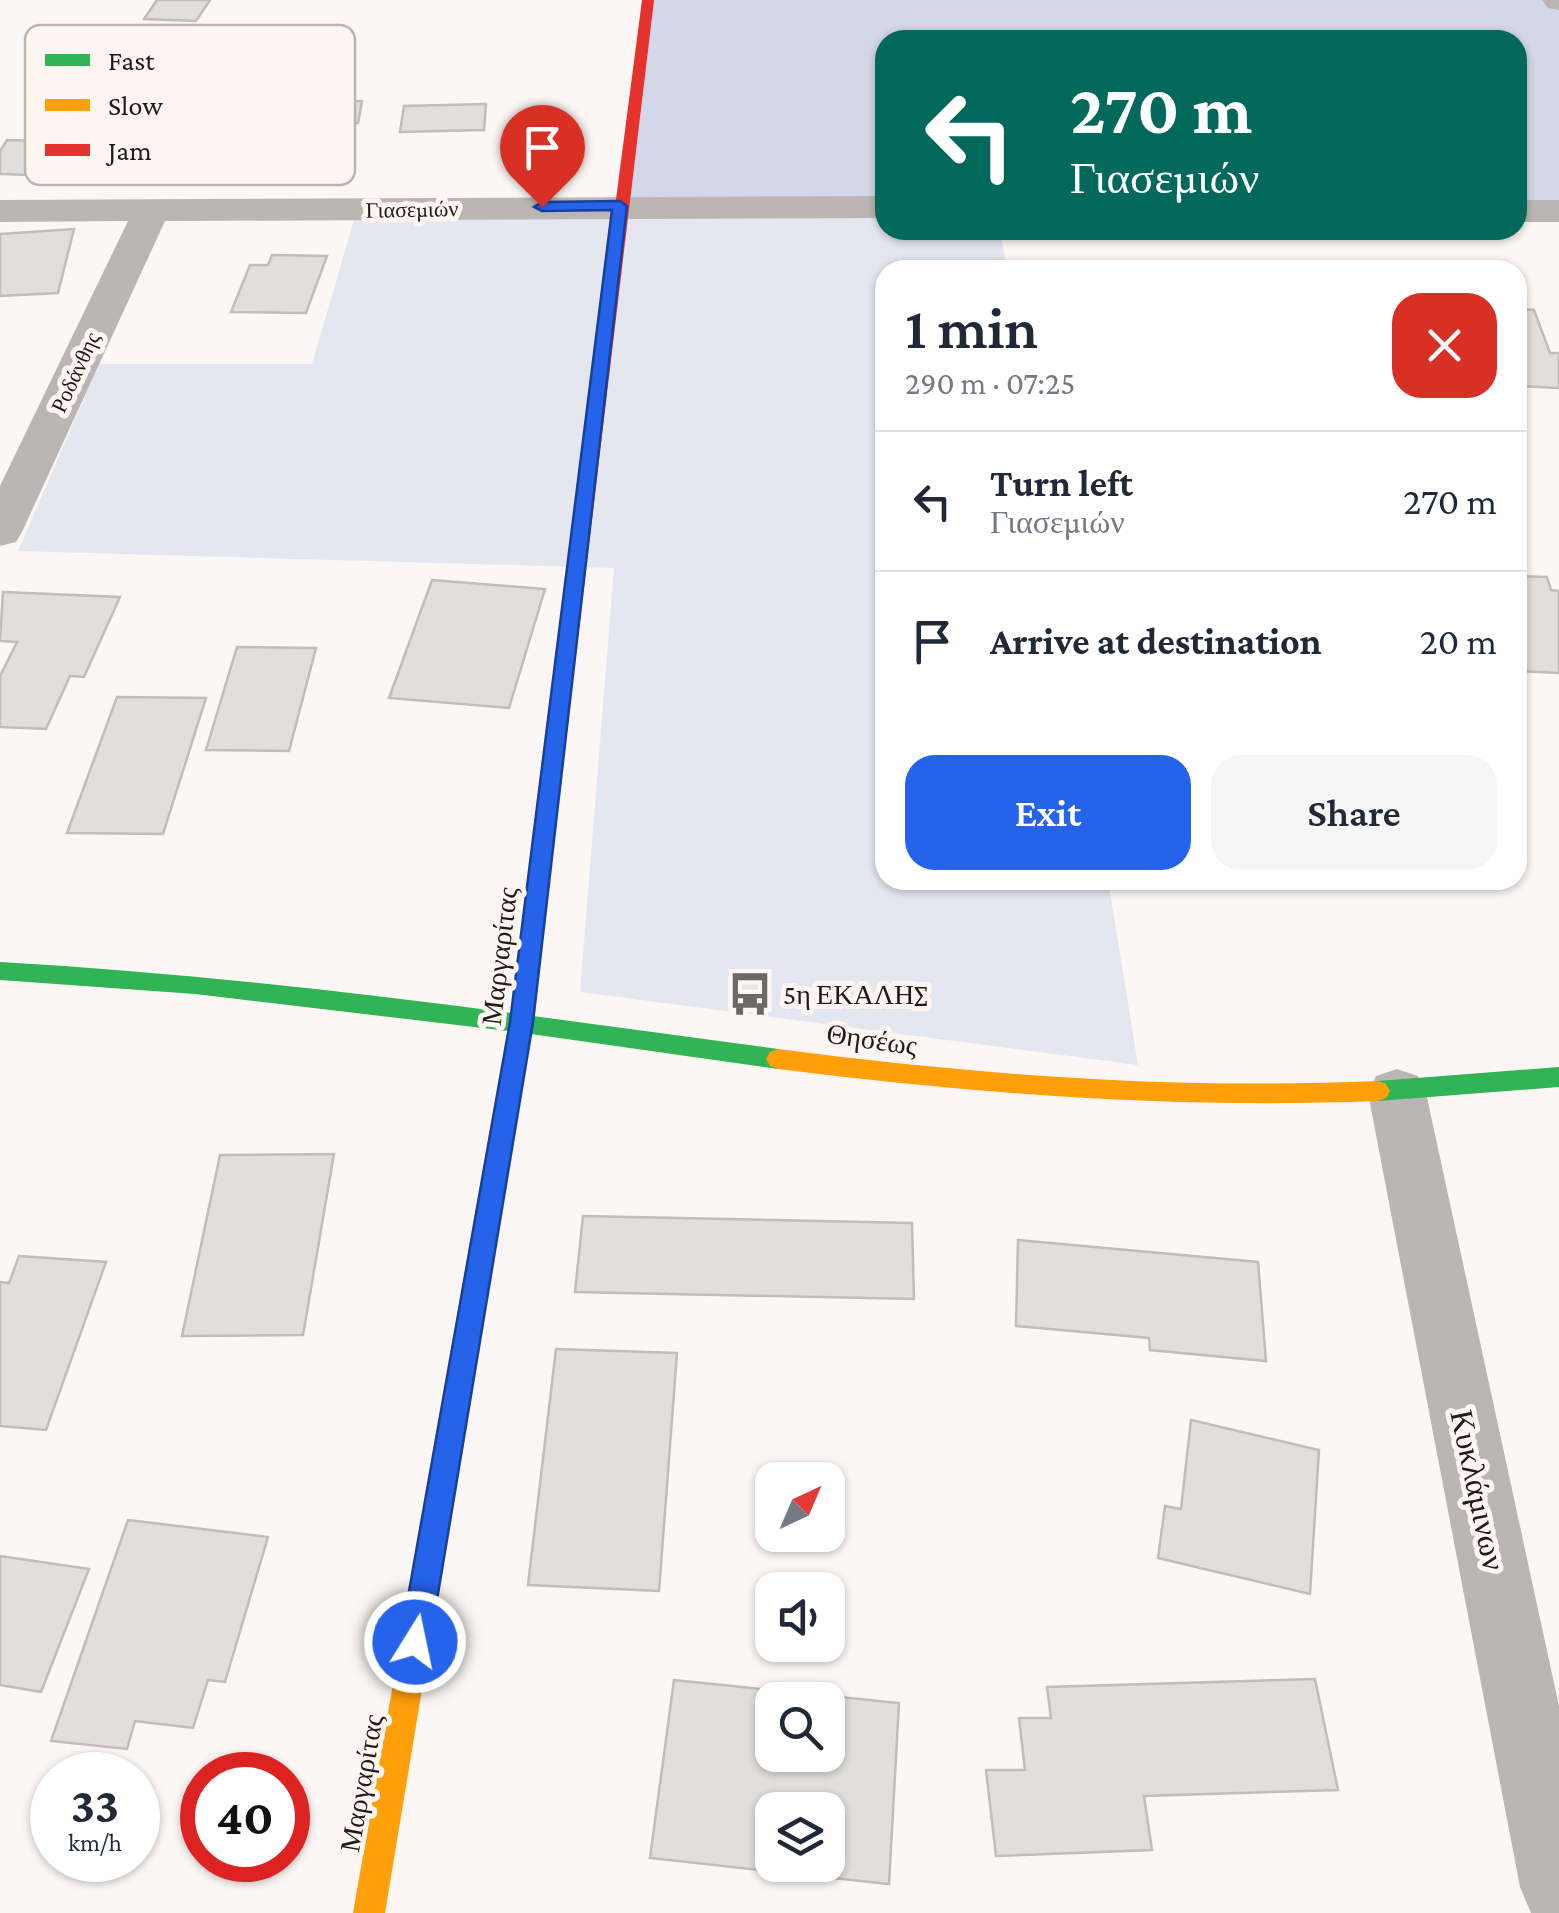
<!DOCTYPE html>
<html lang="en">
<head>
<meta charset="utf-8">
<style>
  body { margin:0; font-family:"Crimson Pro",serif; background:#f6f6f7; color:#1f2937; height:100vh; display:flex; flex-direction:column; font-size:38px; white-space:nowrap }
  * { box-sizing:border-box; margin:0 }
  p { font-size:32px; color:#747a83 }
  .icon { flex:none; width:55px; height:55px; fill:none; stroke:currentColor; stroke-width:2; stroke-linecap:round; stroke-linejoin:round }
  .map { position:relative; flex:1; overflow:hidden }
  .drawer { position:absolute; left:875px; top:260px; width:652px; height:630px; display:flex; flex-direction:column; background:#fff; border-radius:30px; box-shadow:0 2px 8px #0004 }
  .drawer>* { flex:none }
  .banner { position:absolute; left:875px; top:30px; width:652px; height:210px; border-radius:30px; box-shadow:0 2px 8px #0004; background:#00695c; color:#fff; overflow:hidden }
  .needle { width:65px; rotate:44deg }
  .controls { position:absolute; left:755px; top:1462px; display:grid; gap:20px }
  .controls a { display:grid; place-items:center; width:90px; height:90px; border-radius:20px; background:#fff; box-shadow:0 2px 8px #0004; font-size:50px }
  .speed { position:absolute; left:30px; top:1752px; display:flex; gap:20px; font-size:50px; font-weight:700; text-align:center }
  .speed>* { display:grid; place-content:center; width:130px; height:130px; border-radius:50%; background:#fff; box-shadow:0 2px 8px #0004; line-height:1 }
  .speed small { font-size:25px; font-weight:400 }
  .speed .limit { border:15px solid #d22; background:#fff; color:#111 }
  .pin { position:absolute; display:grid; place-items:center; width:85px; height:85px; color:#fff; margin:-102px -42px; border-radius:50% 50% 50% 0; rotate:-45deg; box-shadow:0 0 10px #0007 }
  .pin .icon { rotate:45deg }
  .me { position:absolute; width:110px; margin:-55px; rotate:10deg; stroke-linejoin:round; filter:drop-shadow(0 0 8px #0008) }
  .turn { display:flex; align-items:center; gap:35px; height:210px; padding:0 30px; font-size:45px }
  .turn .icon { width:130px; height:130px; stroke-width:2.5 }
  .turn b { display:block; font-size:70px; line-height:85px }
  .round { display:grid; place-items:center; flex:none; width:105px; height:105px; border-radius:30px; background:#f6f6f7 }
  .summary { display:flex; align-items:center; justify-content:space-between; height:170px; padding:0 30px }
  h1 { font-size:60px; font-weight:600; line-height:75px }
  .button { display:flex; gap:20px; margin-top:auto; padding:20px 30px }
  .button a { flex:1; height:115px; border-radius:30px; background:#2563eb; color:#fff; font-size:40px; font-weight:600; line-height:115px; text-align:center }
  .button a+a { background:#f6f6f7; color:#1f2937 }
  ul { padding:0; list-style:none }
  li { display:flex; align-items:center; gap:30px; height:140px; padding:0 30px; border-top:2px solid #e0e1e3 }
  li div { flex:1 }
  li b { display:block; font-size:38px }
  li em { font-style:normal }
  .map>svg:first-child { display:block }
  .green { fill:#e4e6f0 }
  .forest { fill:#d4d7e7 }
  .building { fill:#e1dedb; stroke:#c1bdba; stroke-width:2.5; fill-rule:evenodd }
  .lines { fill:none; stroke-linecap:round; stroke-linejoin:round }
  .street { fill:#bbb6b3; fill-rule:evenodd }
  .fast { fill:#30b455; fill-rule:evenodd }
  .slow { fill:#ff9f0a; fill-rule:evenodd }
  .jam { fill:#e5322d; fill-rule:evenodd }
  .route { fill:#2563eb; stroke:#184099; stroke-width:2.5 }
  .labels { text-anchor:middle; stroke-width:10; stroke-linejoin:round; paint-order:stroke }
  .far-street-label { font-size:22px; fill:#1e1b18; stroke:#fff6f1 }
  .street-label { font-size:28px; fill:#1e1b18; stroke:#fff6f1 }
  .poi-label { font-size:28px; fill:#1e1b18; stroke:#fff6f1; text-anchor:start }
  .near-street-label { font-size:32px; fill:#1e1b18; stroke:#fff6f1 }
  .key { fill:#fff6f1; stroke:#bcb4b0; stroke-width:2.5 }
  .key-label { font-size:28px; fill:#1e1b18 }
</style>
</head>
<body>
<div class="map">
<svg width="1559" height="1913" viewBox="0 0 1559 1913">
  <rect width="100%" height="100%" fill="#fcf7f4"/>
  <polygon class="green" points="356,213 885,214 885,230 1000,230 1007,270 885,270 885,880 1108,880 1138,1065 580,992 614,568 18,551 99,364 312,364"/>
  <polygon class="forest" points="645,0 1559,0 1559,203 1518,203 1518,40 885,40 885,205 618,205"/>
  <g class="building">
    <polygon points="157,0 210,0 196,21 144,19"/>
    <polygon points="362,101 358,123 289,125 295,103"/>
    <polygon points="486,104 484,130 400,132 404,106"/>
    <polygon points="7,140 80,142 59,176 0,174 0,151"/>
    <polygon points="527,141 578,141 571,176 520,175"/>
    <polygon points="74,229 58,293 0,296 0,234"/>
    <polygon points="1228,230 1298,230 1299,233 1229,233"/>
    <polygon points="272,255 327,256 306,313 231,312 250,265 268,265"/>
    <polygon points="1518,309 1534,310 1550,353 1559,353 1559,388 1518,386"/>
    <polygon points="1518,576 1547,577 1551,590 1559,591 1559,673 1518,671"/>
    <polygon points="432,580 545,589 509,708 389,698"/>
    <polygon points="3,592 120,597 84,677 70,676 46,729 0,727 0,676 17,642 0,641"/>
    <polygon points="237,647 316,648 289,751 206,750"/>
    <polygon points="117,697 206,698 163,834 67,833"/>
    <polygon points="334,1154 303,1335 182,1336 220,1155"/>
    <polygon points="583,1216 912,1223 914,1299 575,1292"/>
    <polygon points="1018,1240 1258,1262 1266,1361 1150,1350 1149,1338 1016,1326"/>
    <polygon points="19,1256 106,1262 46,1430 0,1426 0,1282 9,1283"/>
    <polygon points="556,1349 677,1353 659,1591 528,1585"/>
    <polygon points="1191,1420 1319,1450 1310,1594 1158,1558 1165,1506 1181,1509"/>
    <polygon points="128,1520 268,1537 225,1682 208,1680 193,1728 135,1721 127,1749 51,1741"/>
    <polygon points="0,1556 89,1569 41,1692 0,1685"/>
    <polygon points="1315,1679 1338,1790 1144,1796 1152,1850 996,1856 986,1770 1025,1770 1019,1718 1051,1718 1047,1687"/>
    <path d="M674,1680l225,23 -10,181 -239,-26zM772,1700h56v55h-56zM772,1810h56v55h-56z"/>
  </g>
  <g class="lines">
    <g class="street">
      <polygon points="1542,0 1559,0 1559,10 1548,8"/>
      <polygon points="885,196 885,218 165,221 22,532 16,542 0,546 0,486 128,221 0,222 0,200"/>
      <rect x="1518" y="200" width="41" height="22"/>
      <polygon points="1397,1069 1418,1076 1426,1093 1559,1706 1559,1913 1531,1913 1520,1887 1368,1093 1376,1076"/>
    </g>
    <g class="fast">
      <path d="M557,722l10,7 -34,287 245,33 8,3 4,7 -4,7 -8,3 -247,-35 -41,228 -9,3 -9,-3 -4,-8 40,-223 -313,-37 -195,-14v-18c171,10 341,28 511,51l36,-284z"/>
      <polygon points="1559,1067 1559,1087 1378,1101 1370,1098 1366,1091 1370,1084 1378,1081"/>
    </g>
    <g class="slow">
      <path d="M778,1049c200,26 398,41 600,32l8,3 4,7 -4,7 -8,3c-202,8 -400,-7 -600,-32l-8,-3 -4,-7 4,-7z"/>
      <polygon points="481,1243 490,1246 494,1254 385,1913 353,1913 468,1254 472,1246"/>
    </g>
    <polygon class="jam" points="642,0 654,0 567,729 557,736 547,729"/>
  </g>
  <polygon class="route" points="620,201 627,206 533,1022 430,1642 426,1652 415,1657 405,1652 400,1642 510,1022 612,210 542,211 534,207 542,202"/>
  <defs>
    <g id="bus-bare" transform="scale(3.45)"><path d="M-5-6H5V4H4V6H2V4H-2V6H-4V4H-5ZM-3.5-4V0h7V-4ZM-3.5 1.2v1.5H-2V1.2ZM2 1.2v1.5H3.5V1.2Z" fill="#6c6865" stroke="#fff6f1" stroke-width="2.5" paint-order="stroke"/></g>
  </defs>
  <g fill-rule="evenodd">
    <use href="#bus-bare" x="750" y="994"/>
  </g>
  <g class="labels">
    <g class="far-street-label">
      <text transform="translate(412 209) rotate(-1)" y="8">Γιασεμιών</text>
      <text transform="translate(75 372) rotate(-65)" y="8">Ροδάνθης</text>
    </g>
    <g class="street-label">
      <text transform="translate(499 956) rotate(-83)" y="10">Μαργαρίτας</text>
      <text transform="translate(872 1039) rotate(8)" y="10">Θησέως</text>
      <text transform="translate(361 1783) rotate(-80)" y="10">Μαργαρίτας</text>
    </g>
    <g class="poi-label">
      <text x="783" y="1004">5η ΕΚΑΛΗΣ</text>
    </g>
    <g class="near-street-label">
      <text transform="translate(1478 1490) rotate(78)" y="11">Κυκλάμινων</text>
    </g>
  </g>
  <rect x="25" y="25" width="330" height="160" rx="15" class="key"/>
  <rect x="45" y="54" width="45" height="12" fill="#30b455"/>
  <rect x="45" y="99" width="45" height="12" fill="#ff9f0a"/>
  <rect x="45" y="144" width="45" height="12" fill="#e5322d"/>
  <g class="key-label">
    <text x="108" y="70">Fast</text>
    <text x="108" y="115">Slow</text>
    <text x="108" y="160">Jam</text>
  </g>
</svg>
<div class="controls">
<a><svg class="needle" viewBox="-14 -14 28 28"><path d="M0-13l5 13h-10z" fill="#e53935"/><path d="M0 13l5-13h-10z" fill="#747a83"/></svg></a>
<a><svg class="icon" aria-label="sound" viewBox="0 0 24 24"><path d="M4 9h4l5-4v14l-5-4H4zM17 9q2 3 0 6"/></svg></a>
<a><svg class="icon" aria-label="search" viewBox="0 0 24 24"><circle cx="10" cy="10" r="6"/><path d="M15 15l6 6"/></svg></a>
<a><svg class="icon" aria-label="layers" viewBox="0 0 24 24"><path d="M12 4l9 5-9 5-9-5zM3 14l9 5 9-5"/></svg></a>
</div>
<div class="speed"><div>33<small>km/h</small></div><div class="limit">40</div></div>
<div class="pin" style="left:542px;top:207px;background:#d93025"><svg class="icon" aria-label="arrive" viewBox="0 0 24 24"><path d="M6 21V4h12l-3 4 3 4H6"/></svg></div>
<svg class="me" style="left:415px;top:1642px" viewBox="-20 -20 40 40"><circle r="17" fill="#2563eb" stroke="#fff" stroke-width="3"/><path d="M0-11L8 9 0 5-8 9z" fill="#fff"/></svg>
<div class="banner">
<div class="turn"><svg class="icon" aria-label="left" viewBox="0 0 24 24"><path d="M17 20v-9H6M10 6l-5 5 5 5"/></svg><div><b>270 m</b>Γιασεμιών</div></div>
</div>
<section class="drawer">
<div class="summary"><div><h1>1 min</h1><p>290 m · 07:25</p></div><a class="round" style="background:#d93025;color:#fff"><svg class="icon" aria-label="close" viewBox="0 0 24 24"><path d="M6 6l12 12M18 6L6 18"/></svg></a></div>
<ul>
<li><svg class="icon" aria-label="left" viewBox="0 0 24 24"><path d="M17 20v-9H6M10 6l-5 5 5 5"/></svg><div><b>Turn left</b><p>Γιασεμιών</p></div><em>270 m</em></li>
<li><svg class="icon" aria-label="arrive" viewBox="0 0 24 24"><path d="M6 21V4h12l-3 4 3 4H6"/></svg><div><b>Arrive at destination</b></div><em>20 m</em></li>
</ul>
<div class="button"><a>Exit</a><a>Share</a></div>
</section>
</div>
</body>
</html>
